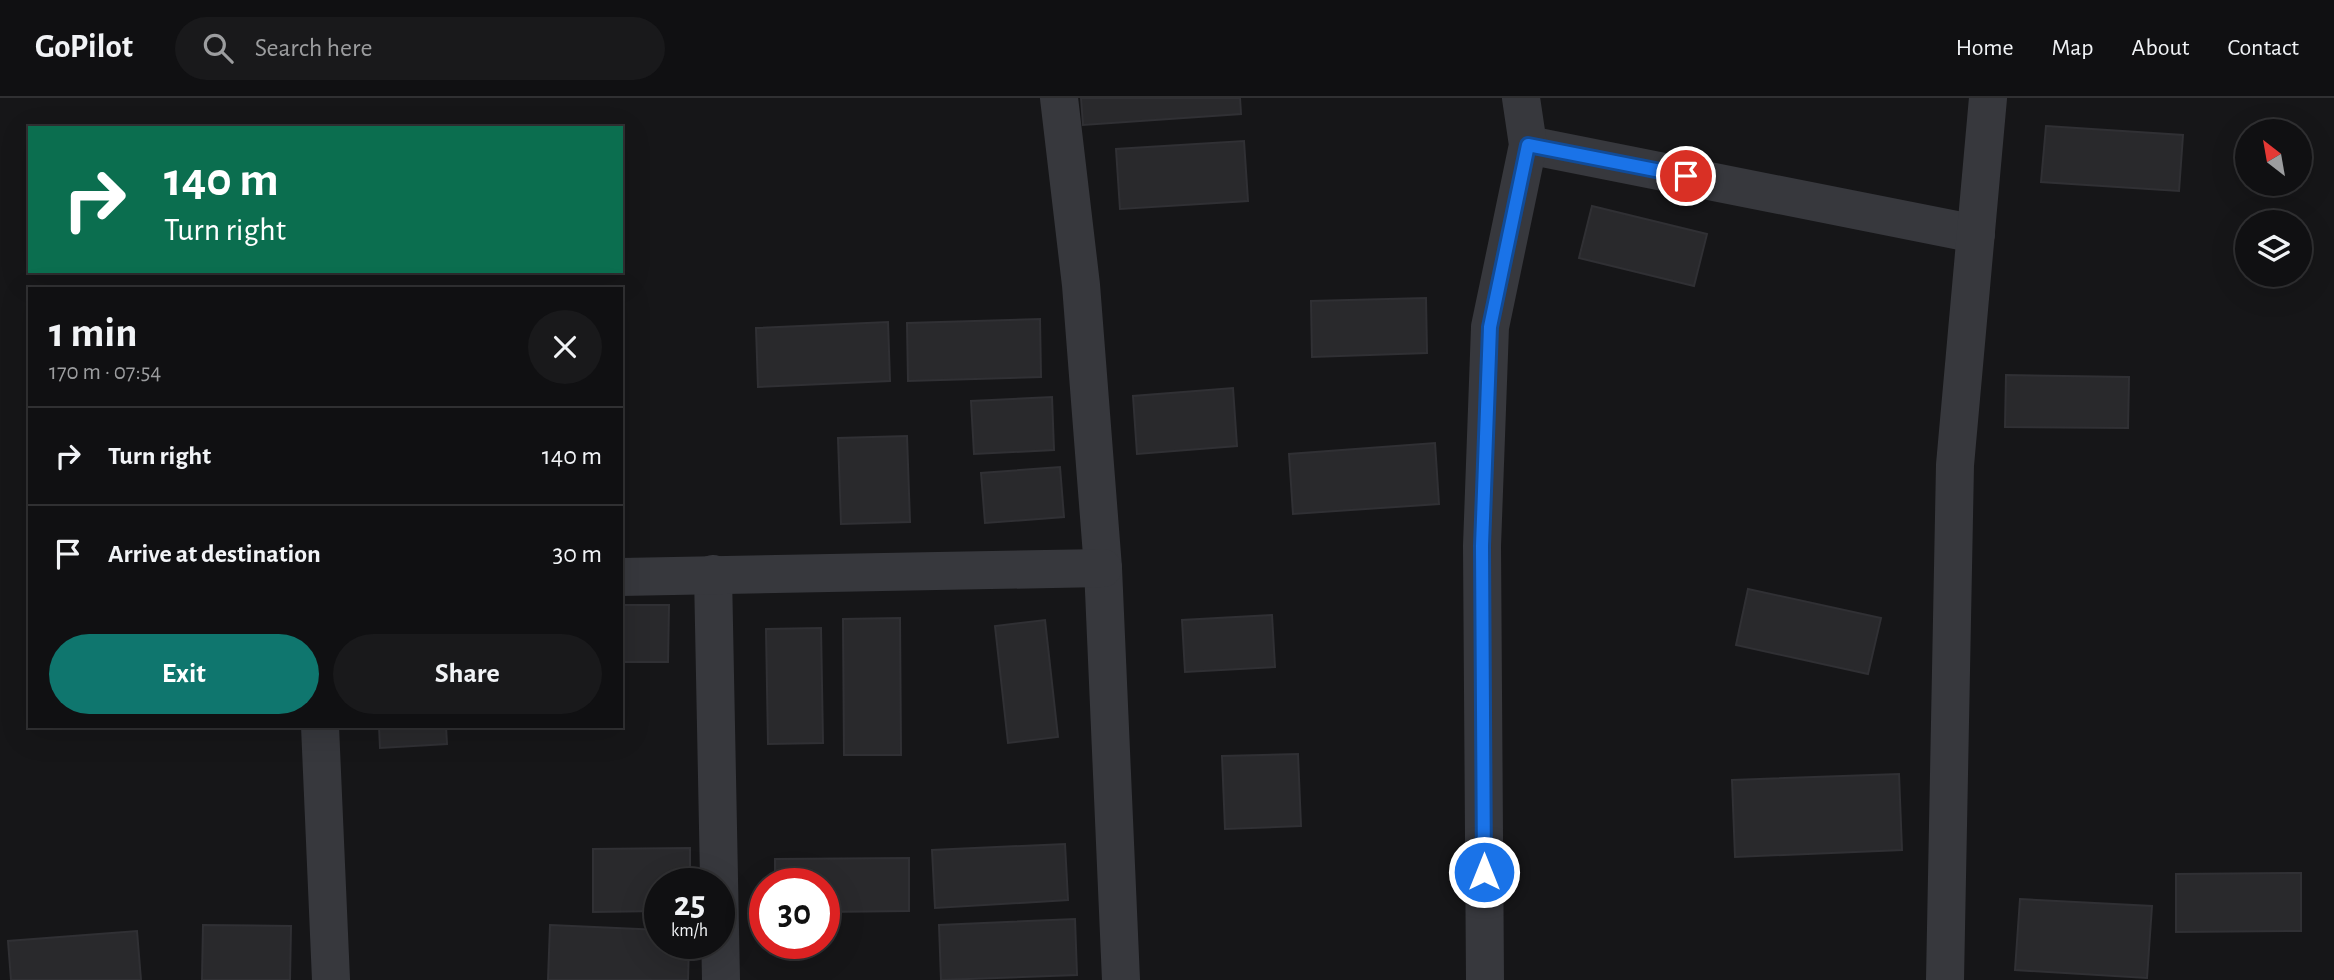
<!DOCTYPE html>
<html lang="en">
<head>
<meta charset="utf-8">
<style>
  body { margin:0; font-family:"Alegreya Sans",sans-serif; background:#19191b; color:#f1f3f6; height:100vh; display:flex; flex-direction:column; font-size:26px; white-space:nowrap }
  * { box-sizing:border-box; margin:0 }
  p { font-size:23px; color:#9c9d9f }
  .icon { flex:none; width:38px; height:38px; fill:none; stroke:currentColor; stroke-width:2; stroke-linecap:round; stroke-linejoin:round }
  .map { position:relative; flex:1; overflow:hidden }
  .sheet { position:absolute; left:28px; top:189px; width:595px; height:441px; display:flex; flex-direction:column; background:#101012; border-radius:0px; box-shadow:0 7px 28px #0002,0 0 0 2px #303032 }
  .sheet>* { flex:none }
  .banner { position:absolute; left:28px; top:28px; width:595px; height:147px; border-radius:0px; box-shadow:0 7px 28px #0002,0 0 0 2px #303032; background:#0b6e4f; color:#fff; overflow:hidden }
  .needle { width:46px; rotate:329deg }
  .buttons { position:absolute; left:2235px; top:21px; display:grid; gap:14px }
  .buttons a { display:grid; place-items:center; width:77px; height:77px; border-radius:50%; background:#101012; box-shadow:0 7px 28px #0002,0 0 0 2px #303032; font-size:35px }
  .speed { position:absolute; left:644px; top:770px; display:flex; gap:14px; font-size:35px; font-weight:700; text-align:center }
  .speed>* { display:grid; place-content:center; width:91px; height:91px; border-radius:50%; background:#101012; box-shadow:0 7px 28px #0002,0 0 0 2px #303032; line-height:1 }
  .speed small { font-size:18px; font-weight:400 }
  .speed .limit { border:10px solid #d22; background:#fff; color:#111 }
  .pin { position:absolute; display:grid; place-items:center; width:60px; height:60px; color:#fff; margin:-30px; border:4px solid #fff; border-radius:50%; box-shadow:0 2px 7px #0007 }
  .me { position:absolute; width:77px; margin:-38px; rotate:0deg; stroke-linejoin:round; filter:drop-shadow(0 0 5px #0008) }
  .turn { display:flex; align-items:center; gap:24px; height:147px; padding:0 21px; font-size:32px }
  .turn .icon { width:91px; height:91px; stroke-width:2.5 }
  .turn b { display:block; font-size:49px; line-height:60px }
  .round { display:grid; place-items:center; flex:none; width:74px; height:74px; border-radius:37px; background:#19191b }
  .summary { display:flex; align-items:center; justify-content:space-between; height:119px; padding:0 21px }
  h1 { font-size:42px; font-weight:600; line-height:52px }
  .action { display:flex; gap:14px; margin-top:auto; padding:14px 21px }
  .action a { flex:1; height:80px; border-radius:42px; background:#0f766e; color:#fff; font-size:28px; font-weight:600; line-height:80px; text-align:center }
  .action a+a { background:#19191b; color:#f1f3f6 }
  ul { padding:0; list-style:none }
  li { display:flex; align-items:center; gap:21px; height:98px; padding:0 21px; border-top:2px solid #303032 }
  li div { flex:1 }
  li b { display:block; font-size:26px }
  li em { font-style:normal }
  header { display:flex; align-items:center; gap:42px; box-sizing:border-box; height:98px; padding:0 35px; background:#101012; border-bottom:2px solid #303032 }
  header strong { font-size:33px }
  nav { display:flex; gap:38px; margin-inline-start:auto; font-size:24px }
  .search { width:490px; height:63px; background:#19191b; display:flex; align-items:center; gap:18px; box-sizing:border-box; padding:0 24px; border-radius:38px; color:#9c9d9f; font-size:26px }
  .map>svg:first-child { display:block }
  .building { fill:#29292c; stroke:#303034; stroke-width:2 }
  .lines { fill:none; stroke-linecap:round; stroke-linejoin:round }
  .street { stroke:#37383d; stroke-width:38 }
  .route-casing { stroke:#114b97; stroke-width:18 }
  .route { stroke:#1a73e8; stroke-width:12 }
</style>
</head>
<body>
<header>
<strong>GoPilot</strong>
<div class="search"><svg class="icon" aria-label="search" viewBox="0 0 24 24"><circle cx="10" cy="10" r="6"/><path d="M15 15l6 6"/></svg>Search here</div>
<nav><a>Home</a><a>Map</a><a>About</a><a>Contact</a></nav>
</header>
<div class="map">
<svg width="2334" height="882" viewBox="0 0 2334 882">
  <rect width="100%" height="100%" fill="#161618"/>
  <g class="building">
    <polygon points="1081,0 1240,0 1241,16 1083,27"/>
    <polygon points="2046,28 2183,37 2179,93 2041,84"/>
    <polygon points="1244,43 1248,103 1120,111 1116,51"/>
    <polygon points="1592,108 1707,136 1694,188 1579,160"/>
    <polygon points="1426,200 1427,255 1312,259 1311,203"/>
    <polygon points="1040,221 1041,279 908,283 907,225"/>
    <polygon points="888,224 890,283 758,289 756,230"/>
    <polygon points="2006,277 2129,279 2128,330 2005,329"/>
    <polygon points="1233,290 1237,348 1137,356 1133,298"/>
    <polygon points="1052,299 1054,352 974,356 971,303"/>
    <polygon points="907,338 910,424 841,426 838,340"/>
    <polygon points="1435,345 1439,406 1293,416 1289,356"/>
    <polygon points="1060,369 1064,419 985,425 981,375"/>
    <polygon points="1748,491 1881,520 1868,576 1736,547"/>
    <polygon points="621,507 669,507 668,564 621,564"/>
    <polygon points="1272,517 1275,569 1185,574 1182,522"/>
    <polygon points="900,520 901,657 844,657 843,521"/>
    <polygon points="1045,522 1058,639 1008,645 995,528"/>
    <polygon points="821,530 823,645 768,646 766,531"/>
    <polygon points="379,628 446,628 447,646 380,650"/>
    <polygon points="1298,656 1301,728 1225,731 1222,658"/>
    <polygon points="1899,676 1902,752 1735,759 1732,682"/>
    <polygon points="1065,746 1068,802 935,810 932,752"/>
    <polygon points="690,750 690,786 660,786 660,813 593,814 593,751"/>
    <polygon points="909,760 909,813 824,814 824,786 775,786 775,761"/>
    <polygon points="2301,775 2301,833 2176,834 2176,776"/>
    <polygon points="2020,801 2152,808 2147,880 2015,872"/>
    <polygon points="1075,821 1077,877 941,882 939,827"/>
    <polygon points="203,827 291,828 290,882 202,882"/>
    <polygon points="550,827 660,832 660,845 689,845 688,882 548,882"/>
    <polygon points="137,833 141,882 11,882 8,843"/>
  </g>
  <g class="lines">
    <g class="street">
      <polyline points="1059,0 1081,187 1103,470 1121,882"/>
      <polyline points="1528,47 1976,136"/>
      <polyline points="713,476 721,882"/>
      <polyline points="621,479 1103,470"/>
      <polyline points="320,628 331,882"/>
      <polyline points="1485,882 1482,448 1490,229 1528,47 1521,0"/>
      <polyline points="1945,882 1955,367 1988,0"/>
    </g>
  </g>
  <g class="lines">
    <g class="route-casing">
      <polyline id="route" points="1484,774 1482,448 1490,229 1528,47 1686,78"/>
    </g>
    <use href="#route" class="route"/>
  </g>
</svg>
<div class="buttons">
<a><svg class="needle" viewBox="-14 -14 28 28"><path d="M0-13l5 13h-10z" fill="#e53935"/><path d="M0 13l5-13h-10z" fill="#9c9d9f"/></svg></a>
<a><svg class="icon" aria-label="layers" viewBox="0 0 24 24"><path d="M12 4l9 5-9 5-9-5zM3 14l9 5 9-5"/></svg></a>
</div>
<div class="speed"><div>25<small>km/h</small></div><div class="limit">30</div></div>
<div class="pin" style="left:1686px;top:78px;background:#d93025"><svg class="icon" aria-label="arrive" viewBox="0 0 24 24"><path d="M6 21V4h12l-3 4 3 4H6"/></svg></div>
<svg class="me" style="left:1484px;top:774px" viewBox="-20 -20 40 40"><circle r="17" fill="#1a73e8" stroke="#fff" stroke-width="3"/><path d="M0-11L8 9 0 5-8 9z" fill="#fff"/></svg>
<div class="banner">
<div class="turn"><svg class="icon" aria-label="right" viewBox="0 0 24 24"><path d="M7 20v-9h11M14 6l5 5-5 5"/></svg><div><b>140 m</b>Turn right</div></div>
</div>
<section class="sheet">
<div class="summary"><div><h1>1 min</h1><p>170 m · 07:54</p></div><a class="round"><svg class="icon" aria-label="close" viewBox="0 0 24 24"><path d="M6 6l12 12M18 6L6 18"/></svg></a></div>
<ul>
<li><svg class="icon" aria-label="right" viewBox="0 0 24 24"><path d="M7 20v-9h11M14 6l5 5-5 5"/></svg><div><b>Turn right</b></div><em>140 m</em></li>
<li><svg class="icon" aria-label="arrive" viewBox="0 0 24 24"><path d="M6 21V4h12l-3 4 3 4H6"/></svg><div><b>Arrive at destination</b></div><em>30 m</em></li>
</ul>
<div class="action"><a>Exit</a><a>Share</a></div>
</section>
</div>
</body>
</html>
